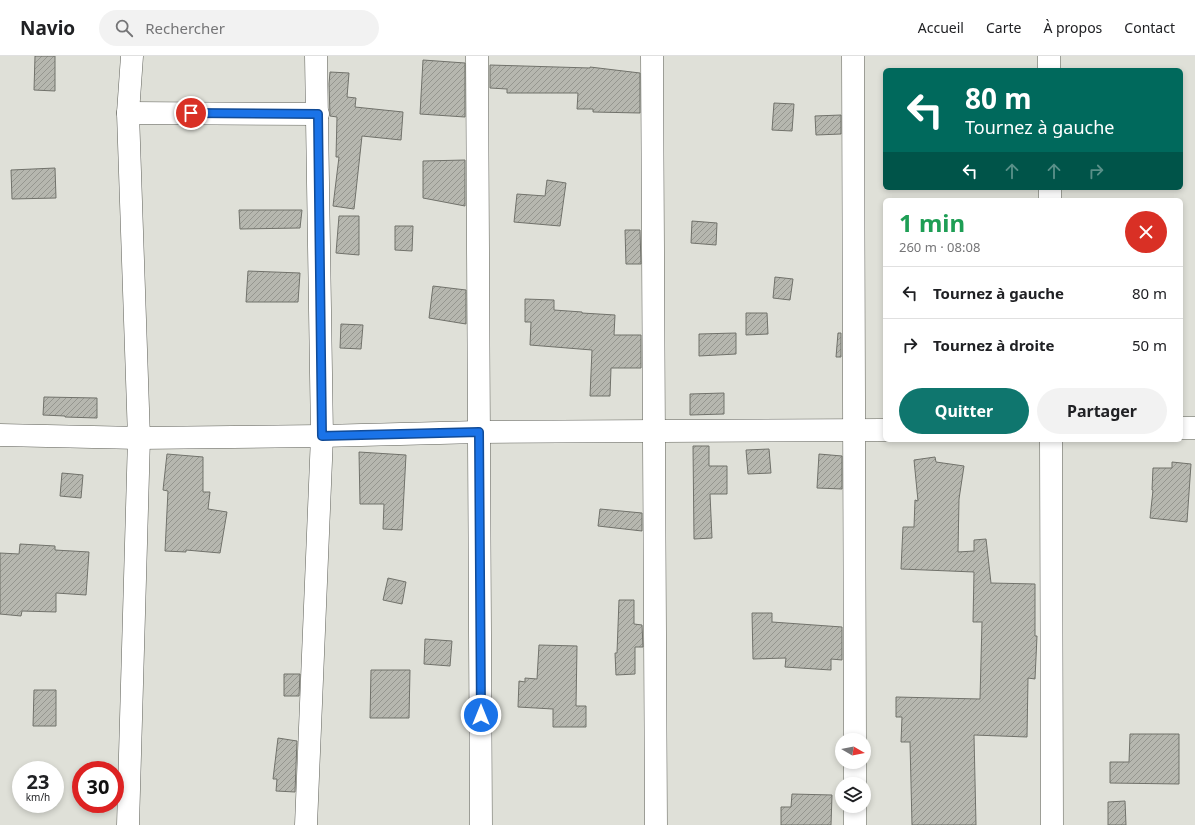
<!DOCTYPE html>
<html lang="fr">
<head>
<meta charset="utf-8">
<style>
  body { margin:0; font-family:"Noto Sans",sans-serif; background:#f2f2f2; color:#202124; height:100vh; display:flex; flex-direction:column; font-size:15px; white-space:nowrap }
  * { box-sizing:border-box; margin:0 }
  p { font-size:13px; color:#757577 }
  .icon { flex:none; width:22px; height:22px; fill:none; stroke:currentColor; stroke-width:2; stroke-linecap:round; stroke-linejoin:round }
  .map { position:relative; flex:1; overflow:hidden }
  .drawer { position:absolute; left:883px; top:142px; width:300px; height:244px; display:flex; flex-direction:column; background:#fff; border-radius:6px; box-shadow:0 2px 6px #0003 }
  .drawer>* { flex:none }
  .banner { position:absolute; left:883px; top:12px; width:300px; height:122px; border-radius:6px; box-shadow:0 2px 6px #0003; background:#00695c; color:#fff; overflow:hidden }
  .needle { width:26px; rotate:99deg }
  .tools { position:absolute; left:835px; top:677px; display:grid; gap:8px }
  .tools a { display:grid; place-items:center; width:36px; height:36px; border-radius:50%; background:#fff; box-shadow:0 2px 6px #0003; font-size:20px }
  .speed { position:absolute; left:12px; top:705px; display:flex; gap:8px; font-size:20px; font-weight:700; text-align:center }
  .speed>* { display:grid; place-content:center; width:52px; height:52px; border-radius:50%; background:#fff; box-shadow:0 2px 6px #0003; line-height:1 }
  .speed small { font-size:10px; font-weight:400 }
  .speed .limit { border:6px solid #d22; background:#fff; color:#111 }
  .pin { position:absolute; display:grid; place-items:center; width:34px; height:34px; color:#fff; margin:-17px; border:2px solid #fff; border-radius:50%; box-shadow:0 1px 4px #0007 }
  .me { position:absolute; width:44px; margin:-22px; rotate:0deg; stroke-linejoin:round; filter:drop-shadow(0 0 3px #0008) }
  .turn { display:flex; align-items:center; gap:14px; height:84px; padding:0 16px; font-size:18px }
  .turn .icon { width:52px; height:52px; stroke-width:2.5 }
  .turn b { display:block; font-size:28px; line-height:34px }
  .lanes { display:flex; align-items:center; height:38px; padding:0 16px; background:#0003; justify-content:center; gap:20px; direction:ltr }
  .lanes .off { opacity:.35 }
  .round { display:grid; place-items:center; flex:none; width:42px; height:42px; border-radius:21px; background:#f2f2f2 }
  .overview { display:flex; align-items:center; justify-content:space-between; height:68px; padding:0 16px }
  h1 { font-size:24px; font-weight:700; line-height:30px; color:#1e9e55 }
  .cta { display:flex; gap:8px; margin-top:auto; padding:8px 16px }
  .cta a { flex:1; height:46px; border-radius:24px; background:#0f766e; color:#fff; font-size:16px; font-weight:700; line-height:46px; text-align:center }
  .cta a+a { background:#f2f2f2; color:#202124 }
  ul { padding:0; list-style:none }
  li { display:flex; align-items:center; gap:12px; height:52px; padding:0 16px; border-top:1px solid #e0e0e0 }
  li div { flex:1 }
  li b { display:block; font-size:15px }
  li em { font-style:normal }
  header { display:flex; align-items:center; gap:24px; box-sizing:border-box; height:56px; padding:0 20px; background:#fff; border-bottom:1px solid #e0e0e0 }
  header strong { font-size:19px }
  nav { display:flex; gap:22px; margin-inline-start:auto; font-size:14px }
  .search { width:280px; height:36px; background:#f2f2f2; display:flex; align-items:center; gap:10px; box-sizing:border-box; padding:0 14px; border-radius:22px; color:#757577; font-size:15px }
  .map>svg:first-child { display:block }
  .building { fill:url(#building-hatch); stroke:#71726b }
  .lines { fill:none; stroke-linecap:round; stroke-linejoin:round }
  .minor-casing { stroke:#5f6059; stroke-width:23 }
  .minor { stroke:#fff; stroke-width:22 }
  .route-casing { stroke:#114b97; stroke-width:10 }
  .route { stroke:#1a73e8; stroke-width:7 }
</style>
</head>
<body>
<header>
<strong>Navio</strong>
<div class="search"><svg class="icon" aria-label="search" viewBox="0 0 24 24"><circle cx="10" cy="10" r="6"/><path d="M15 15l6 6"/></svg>Rechercher</div>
<nav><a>Accueil</a><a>Carte</a><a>À propos</a><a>Contact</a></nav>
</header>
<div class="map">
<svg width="1195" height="769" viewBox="0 0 1195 769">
  <defs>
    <pattern id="building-hatch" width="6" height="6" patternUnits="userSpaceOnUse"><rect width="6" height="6" fill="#b6b7af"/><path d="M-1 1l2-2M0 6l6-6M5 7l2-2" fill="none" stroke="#95968f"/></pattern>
  </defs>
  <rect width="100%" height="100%" fill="#dfe0d8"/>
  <g class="building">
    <polygon points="35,0 55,0 55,35 34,34"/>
    <polygon points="423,4 465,7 465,61 420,58"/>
    <polygon points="490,9 590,12 590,11 640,17 640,57 593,56 593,53 577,53 578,37 507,37 507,33 490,32"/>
    <polygon points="330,16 349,17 347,41 356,42 355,51 403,56 401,84 362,80 354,153 333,150 339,101 336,101 337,61 330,60 329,28"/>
    <polygon points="774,47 794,48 792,75 772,74"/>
    <polygon points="841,59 841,78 816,79 815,60"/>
    <polygon points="465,104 465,150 423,142 423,105"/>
    <polygon points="55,112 56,142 12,143 11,114"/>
    <polygon points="547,124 566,127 560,170 514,166 517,138 545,140"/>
    <polygon points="239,154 302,154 300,172 240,173"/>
    <polygon points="339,160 359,160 359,199 336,197"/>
    <polygon points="692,165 717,167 716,189 691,187"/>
    <polygon points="395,170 413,170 412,195 395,194"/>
    <polygon points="625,174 640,174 641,208 626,208"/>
    <polygon points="248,215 300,217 298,246 246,246"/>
    <polygon points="775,221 793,223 790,244 773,242"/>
    <polygon points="433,230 466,234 466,268 429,262"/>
    <polygon points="525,243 554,244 554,254 582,256 582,257 615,259 614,279 641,279 641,312 611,312 610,340 590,340 592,294 530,289 531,266 525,266"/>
    <polygon points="746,257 767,257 768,278 746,279"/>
    <polygon points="341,268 363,269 361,293 340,292"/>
    <polygon points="736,277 736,298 699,300 699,278"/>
    <polygon points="838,277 841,277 841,301 836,301"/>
    <polygon points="724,337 724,358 690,359 690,338"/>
    <polygon points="44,341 97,342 97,362 65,361 65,360 43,359"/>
    <polygon points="693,390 709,390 709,410 727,410 727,438 710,438 712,482 694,483"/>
    <polygon points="769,393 771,417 748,418 746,394"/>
    <polygon points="359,396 406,399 402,474 383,473 384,448 360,448"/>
    <polygon points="167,398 203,401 203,436 210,436 208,453 227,456 220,497 186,494 186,496 165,495 168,435 163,434"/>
    <polygon points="819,398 842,400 842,433 817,432"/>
    <polygon points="935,401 936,406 964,410 959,443 958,496 974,495 974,484 986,483 991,527 1035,528 1035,580 1037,580 1035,623 1028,622 1027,681 974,679 976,769 912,769 910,686 901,686 902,661 896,661 896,641 980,643 982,566 973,566 974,516 901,513 903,471 914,471 915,444 918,445 914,404"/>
    <polygon points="1172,406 1191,408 1187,466 1150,462 1153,434 1152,434 1153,412 1172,412"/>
    <polygon points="62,417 83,419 81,442 60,440"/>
    <polygon points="600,453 642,457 642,475 598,470"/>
    <polygon points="20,488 55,490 55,494 89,496 86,539 56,537 56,556 22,555 21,560 0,558 0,497 19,498"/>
    <polygon points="388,522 406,526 402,548 383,544"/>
    <polygon points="619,544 634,544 634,568 642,569 643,591 635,591 635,618 616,619 615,597 617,597"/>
    <polygon points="752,557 772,557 772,566 842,571 842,604 831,603 831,614 785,611 786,602 753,603"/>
    <polygon points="425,583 452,585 450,610 424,608"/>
    <polygon points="539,589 577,590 576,650 586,650 586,671 553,671 553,653 518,651 519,625 525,626 525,622 537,623"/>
    <polygon points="371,614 410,614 409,662 370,662"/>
    <polygon points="284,618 300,618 299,640 284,640"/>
    <polygon points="34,634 56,634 56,670 33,670"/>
    <polygon points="1130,678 1179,678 1179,728 1110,727 1110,706 1129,706"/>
    <polygon points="278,682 297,685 295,736 276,735 277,723 273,723"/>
    <polygon points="792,738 832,739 831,769 781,769 781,751 791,751"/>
    <polygon points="1125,745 1126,769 1108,769 1108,746"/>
  </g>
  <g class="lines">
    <g class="minor-casing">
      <g id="minor">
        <polyline points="477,0 481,769"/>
        <polyline points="652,0 656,769"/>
        <polyline points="853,0 855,684"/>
        <polyline points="1049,0 1049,14"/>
        <polyline points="128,57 318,58"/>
        <polyline points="1050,132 1050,144"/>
        <polyline points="1181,372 1195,372"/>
        <polyline points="0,379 139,382 322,380 479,376 885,374"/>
        <polyline points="1051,384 1052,769"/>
        <polyline points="855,706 855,728"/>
        <polyline points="855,750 855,769"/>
        <polyline points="128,769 139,382 128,57 132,0"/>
        <polyline points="306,769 322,380 316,0"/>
      </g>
    </g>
    <use href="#minor" class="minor"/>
  </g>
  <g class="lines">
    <g class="route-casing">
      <polyline id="route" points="191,57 318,58 322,380 479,376 481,659"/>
    </g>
    <use href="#route" class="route"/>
  </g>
</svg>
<div class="tools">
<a><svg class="needle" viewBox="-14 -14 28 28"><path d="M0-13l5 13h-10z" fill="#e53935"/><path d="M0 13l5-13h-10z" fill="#757577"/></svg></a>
<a><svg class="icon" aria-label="layers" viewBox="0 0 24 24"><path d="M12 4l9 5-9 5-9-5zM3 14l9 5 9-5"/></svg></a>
</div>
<div class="speed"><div>23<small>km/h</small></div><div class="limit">30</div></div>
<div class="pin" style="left:191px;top:57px;background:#d93025"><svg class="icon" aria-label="arrive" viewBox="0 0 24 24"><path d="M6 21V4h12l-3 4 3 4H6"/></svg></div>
<svg class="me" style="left:481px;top:659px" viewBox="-20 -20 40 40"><circle r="17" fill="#1a73e8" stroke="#fff" stroke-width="3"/><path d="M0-11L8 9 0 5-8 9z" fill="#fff"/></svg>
<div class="banner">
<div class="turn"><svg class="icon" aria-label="left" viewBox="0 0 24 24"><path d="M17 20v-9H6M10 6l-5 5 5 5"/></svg><div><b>80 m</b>Tournez à gauche</div></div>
<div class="lanes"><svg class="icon" aria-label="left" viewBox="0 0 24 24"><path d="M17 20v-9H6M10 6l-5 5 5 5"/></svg><svg class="icon off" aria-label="ahead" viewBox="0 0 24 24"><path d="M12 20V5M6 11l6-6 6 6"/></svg><svg class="icon off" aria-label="ahead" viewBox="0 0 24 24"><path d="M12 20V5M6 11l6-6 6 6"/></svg><svg class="icon off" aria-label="right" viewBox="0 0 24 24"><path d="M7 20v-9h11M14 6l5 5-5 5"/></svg></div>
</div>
<section class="drawer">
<div class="overview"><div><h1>1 min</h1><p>260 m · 08:08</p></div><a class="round" style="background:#d93025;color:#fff"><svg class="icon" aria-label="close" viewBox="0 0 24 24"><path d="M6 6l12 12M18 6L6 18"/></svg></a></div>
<ul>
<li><svg class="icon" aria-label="left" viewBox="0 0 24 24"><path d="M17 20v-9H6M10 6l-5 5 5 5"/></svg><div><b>Tournez à gauche</b></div><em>80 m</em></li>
<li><svg class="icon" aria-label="right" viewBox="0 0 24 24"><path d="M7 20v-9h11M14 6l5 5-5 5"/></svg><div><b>Tournez à droite</b></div><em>50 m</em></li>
</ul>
<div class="cta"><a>Quitter</a><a>Partager</a></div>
</section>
</div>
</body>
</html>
